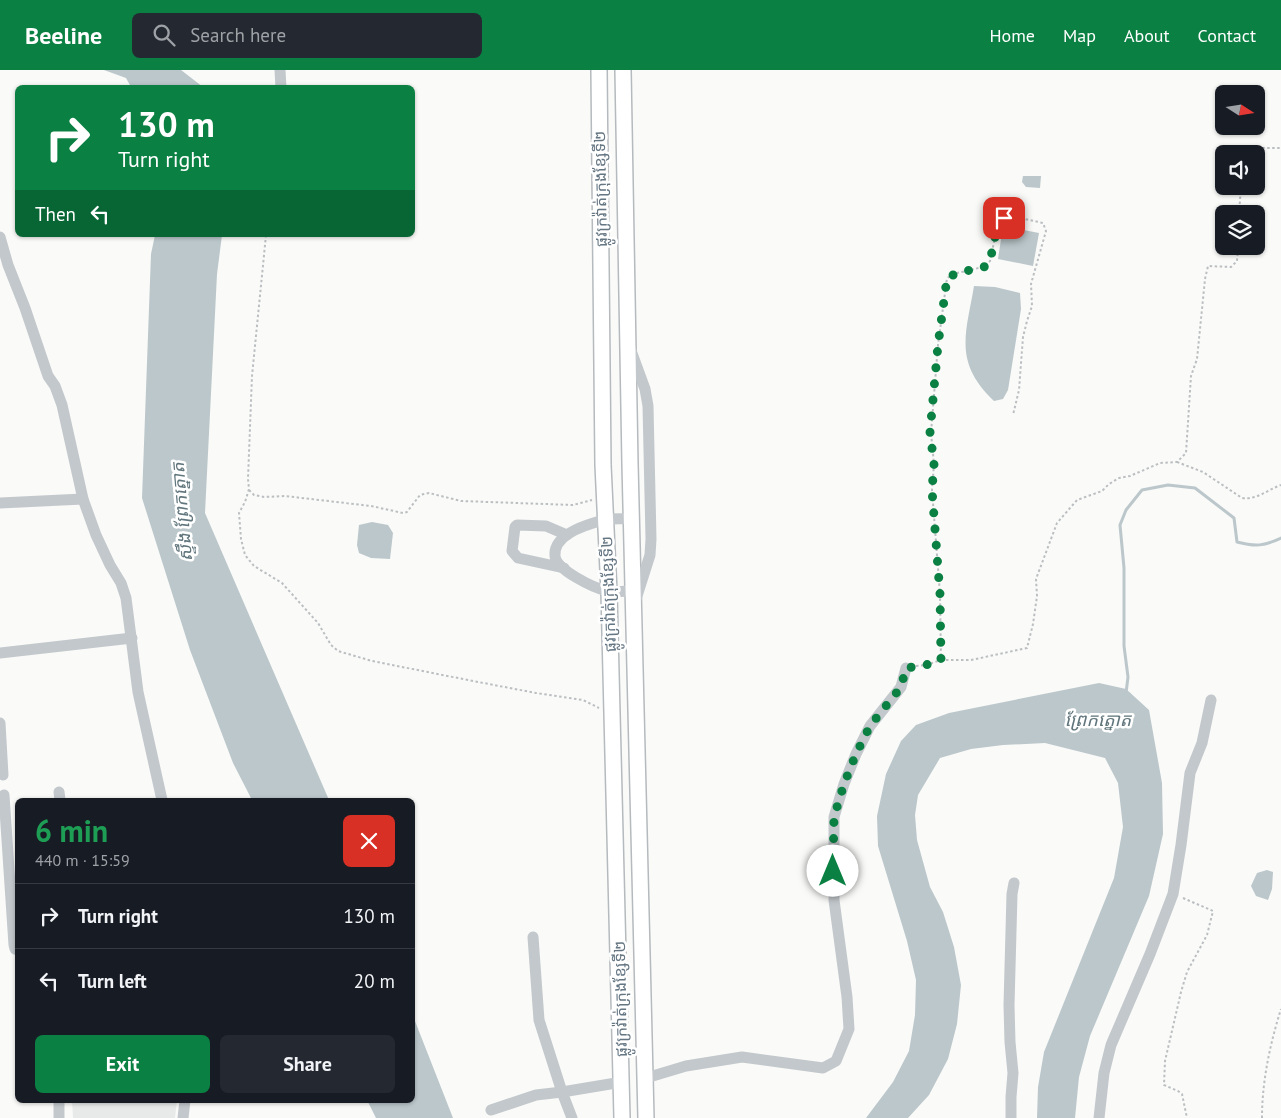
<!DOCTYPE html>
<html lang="en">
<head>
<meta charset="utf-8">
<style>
  body { margin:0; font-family:"PT Sans","Noto Sans Khmer",sans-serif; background:#242831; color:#f1f3f6; height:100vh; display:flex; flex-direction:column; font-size:19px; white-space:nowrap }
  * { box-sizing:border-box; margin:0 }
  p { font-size:16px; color:#9ea1a6 }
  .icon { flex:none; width:28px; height:28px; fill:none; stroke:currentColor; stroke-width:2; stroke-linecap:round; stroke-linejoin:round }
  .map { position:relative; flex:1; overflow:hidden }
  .details { position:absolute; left:15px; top:728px; width:400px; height:305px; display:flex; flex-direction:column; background:#171b24; border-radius:8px; box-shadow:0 1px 4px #0004 }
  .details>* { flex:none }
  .hud { position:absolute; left:15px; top:15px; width:400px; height:152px; border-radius:8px; box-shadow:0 1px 4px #0004; background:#0b8043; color:#fff; overflow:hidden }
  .needle { width:32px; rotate:102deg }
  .fabs { position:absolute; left:1215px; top:15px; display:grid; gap:10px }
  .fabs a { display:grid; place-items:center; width:50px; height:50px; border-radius:8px; background:#171b24; box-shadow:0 1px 4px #0004; font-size:25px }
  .pin { position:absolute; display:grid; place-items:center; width:42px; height:42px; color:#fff; margin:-21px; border-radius:10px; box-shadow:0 2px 8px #0006 }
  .me { position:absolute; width:55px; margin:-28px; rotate:0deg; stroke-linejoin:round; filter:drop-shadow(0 0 4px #0008) }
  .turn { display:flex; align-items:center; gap:18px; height:105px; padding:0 20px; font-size:22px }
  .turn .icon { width:65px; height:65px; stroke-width:2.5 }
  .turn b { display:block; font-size:35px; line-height:42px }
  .then { display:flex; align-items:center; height:48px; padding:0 20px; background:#0003; gap:10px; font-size:19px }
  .round { display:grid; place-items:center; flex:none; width:52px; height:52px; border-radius:8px; background:#242831 }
  .headline { display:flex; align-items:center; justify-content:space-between; height:85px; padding:0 20px }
  h1 { font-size:30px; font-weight:800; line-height:38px; color:#1e9e55 }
  .action { display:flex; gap:10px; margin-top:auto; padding:10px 20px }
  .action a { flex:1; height:58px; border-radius:8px; background:#0b8043; color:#fff; font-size:20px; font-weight:800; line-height:58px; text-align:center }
  .action a+a { background:#242831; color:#f1f3f6 }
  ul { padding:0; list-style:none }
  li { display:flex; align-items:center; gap:15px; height:65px; padding:0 20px; border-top:1px solid #363941 }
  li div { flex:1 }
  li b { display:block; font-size:19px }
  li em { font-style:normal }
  header { display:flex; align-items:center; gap:30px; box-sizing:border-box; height:70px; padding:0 25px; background:#0b8043; color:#fff }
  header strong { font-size:24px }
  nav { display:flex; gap:28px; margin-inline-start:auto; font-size:18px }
  .search { width:350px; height:45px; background:#242831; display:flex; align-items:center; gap:12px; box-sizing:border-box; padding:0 18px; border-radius:8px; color:#9ea1a6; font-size:19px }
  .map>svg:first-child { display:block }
  .built { fill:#e8e9e9 }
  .water { fill:#bbc7cb }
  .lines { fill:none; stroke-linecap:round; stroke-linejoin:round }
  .stream { stroke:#bbc7cb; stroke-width:3 }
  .major-casing { stroke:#b5babe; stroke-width:18 }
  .path { stroke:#bbbfc2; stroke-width:2; stroke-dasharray:2.5 2.5; stroke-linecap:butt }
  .minor { stroke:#c3c8cc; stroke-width:11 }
  .major { stroke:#fff; stroke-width:15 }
  .route { stroke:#0b8043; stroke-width:9; stroke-dasharray:0 16.2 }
  .labels { text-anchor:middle; stroke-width:5; stroke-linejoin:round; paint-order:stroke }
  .street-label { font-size:16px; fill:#657683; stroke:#fff }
  .water-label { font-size:18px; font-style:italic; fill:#60757c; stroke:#fff }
</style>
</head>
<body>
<header>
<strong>Beeline</strong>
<div class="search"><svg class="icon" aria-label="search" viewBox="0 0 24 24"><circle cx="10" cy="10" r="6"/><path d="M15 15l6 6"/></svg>Search here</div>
<nav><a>Home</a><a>Map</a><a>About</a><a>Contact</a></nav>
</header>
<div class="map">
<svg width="1281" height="1048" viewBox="0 0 1281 1048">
  <rect width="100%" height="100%" fill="#fafaf8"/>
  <polygon class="built" points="72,1030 177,1030 175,1048 73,1048"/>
  <g class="water">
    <polygon points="104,0 181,0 203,17 131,17 126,8"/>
    <polygon points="1023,106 1041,106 1040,118 1026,117 1022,112"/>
    <polygon points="1003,156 1039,163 1033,196 998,189"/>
    <polygon points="155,165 222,165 217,204 205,443 329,730 252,730 233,693 190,580 142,428 151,184"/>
    <path d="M974,216l21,1 25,6 1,16 -13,81 -5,9 -9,2c-41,-39 -28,-67 -20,-115z"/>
    <polygon points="372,452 388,455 393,463 390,489 371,488 359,483 357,475 359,455"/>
    <polygon points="1099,613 1126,619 1149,640 1162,713 1163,764 1149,826 1090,966 1079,1007 1075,1048 1037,1048 1038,1017 1044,982 1114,808 1123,757 1118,713 1105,688 1045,673 1003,675 971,679 940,688 918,725 915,745 917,770 930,817 943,842 954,877 961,915 957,954 948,989 929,1025 908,1048 866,1048 893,1012 909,981 915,945 916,910 907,871 878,776 877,746 886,704 901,671 916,655 949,643"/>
    <polygon points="1267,800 1273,802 1272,819 1268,830 1256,826 1251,816 1257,803"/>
    <polygon points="413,946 453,1048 376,1048 367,1030 412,1030"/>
  </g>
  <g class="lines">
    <path class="stream" d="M1126,623l2,-16 -4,-31v-78l-4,-43 6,-15 16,-20 26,-5 27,3 39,30 3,24c19,5 27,4 44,-4"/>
    <g class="major-casing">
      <g id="major">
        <polyline points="599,0 603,395 609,522 622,1048"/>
        <polyline points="623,0 630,394 646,1048"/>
      </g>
    </g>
    <g class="path">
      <polyline points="1250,84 1255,78 1281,78"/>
      <polyline points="1239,144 1241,116"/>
      <polyline points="266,165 252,306 248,409 249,419 245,432 239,443 241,469 245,485 254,496 282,513 318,553 331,575 338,581 372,591 473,611 536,623 583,630 599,638"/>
      <path d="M1177,392l26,10 39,26c15,2 25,-8 39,-13"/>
      <polyline points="249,420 254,425 264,427 285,426 371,436 403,443 407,442 420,425 429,423 461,431 573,435 592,430"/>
      <polyline points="941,590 971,590 1027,578 1033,554 1037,526 1036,509 1057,453 1077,430 1102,421 1109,414 1119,408 1130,406 1160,393 1177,392 1186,383 1191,306 1197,289 1205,209 1208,196 1231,197 1237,191 1238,176"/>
      <polyline points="916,596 926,595 941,590 940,524 932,420 934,394 931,363 938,275 947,208 957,203 983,197 990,191 998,153 1004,148 1016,147 1043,153 1046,161 1031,214 1032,236 1027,251 1023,267 1019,320 1013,345"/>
      <polyline points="1183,828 1213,841 1207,865 1187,902 1181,922 1165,991 1164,1015 1178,1021 1182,1024 1187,1048"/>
      <path d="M1262,1048c0,-37 8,-74 19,-109"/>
    </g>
    <g class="minor">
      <polyline points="280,0 281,18"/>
      <polyline points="0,167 8,195 25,238 48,306 55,316 62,335 83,429 96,465 110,495 121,513 126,528 138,622 162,730"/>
      <polyline points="630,278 645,319 648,336 651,469 650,485 636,529"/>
      <polyline points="0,433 83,429"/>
      <path d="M631,449c-9,0 -18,-1 -27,1 -16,4 -51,14 -49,36 1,14 39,32 52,35 8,2 19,0 27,-1"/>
      <polyline points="564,498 518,488 512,481 515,457 517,455 546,456 567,465"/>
      <polyline points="0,583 132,568"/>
      <polyline points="0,653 3,705"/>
      <polyline points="59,722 60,730"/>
      <polyline points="4,725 14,875 15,879 18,880"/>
      <polyline points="533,867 539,950 562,1022 622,1012"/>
      <polyline points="646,1008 686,996 742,987 823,998 836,991 849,959 847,927 834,830 834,747 844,714 856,684 870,656 901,617 906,598"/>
      <polyline points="491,1040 536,1025 562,1022 572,1048"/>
      <polyline points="59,1048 59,1030"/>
      <polyline points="183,1048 185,1030"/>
      <polyline points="1011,1048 1011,1027 1013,1003 1010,972 1009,935 1012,824 1014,813"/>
      <polyline points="1099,1048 1104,1003 1111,975 1150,884 1173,824 1181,775 1190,703 1202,673 1211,630"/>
    </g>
    <use href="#major" class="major"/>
  </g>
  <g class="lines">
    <polyline class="route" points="833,801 834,747 844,714 856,684 870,656 901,617 906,598 926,595 941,590 940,524 932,420 934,394 930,362 938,275 947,208 957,203 984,197 990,191 998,153 1004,148"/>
  </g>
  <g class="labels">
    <g class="street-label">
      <text transform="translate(600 119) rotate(-91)" y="6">ផ្លូវក្រវ៉ាត់ក្រុងខ្សែទី២</text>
      <text transform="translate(608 524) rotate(-92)" y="6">ផ្លូវក្រវ៉ាត់ក្រុងខ្សែទី២</text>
      <text transform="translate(620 929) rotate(-91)" y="6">ផ្លូវក្រវ៉ាត់ក្រុងខ្សែទី២</text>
    </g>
    <g class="water-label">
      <text transform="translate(182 442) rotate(-95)" y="6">ស្ទឹង ព្រែកត្នោត</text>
      <text x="1098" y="656">ព្រែកត្នោត</text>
    </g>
  </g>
</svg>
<div class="fabs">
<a><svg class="needle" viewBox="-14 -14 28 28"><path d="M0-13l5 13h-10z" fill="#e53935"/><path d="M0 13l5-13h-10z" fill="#9ea1a6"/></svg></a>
<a><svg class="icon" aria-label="sound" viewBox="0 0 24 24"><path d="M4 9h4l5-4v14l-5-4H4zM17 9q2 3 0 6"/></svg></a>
<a><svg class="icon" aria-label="layers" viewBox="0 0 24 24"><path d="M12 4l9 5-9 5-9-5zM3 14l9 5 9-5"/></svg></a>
</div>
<div class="pin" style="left:1004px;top:148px;background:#d93025"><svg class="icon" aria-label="arrive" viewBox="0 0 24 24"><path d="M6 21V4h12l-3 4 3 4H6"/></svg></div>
<svg class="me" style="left:833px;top:801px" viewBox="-20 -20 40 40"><circle r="19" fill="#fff"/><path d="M0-13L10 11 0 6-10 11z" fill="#0b8043"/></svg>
<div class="hud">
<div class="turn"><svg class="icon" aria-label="right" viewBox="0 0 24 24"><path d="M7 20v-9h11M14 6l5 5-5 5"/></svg><div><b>130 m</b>Turn right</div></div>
<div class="then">Then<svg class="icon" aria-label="left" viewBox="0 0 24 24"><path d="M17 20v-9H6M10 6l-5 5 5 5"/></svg></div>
</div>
<section class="details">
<div class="headline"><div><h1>6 min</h1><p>440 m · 15:59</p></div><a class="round" style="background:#d93025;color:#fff"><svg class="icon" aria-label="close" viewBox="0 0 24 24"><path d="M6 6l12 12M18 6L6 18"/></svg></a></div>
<ul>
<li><svg class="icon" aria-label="right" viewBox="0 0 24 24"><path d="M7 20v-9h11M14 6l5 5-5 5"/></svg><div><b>Turn right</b></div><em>130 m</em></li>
<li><svg class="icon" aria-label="left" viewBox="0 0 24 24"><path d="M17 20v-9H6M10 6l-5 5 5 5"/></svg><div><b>Turn left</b></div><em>20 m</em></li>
</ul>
<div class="action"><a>Exit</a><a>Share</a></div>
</section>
</div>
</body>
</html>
